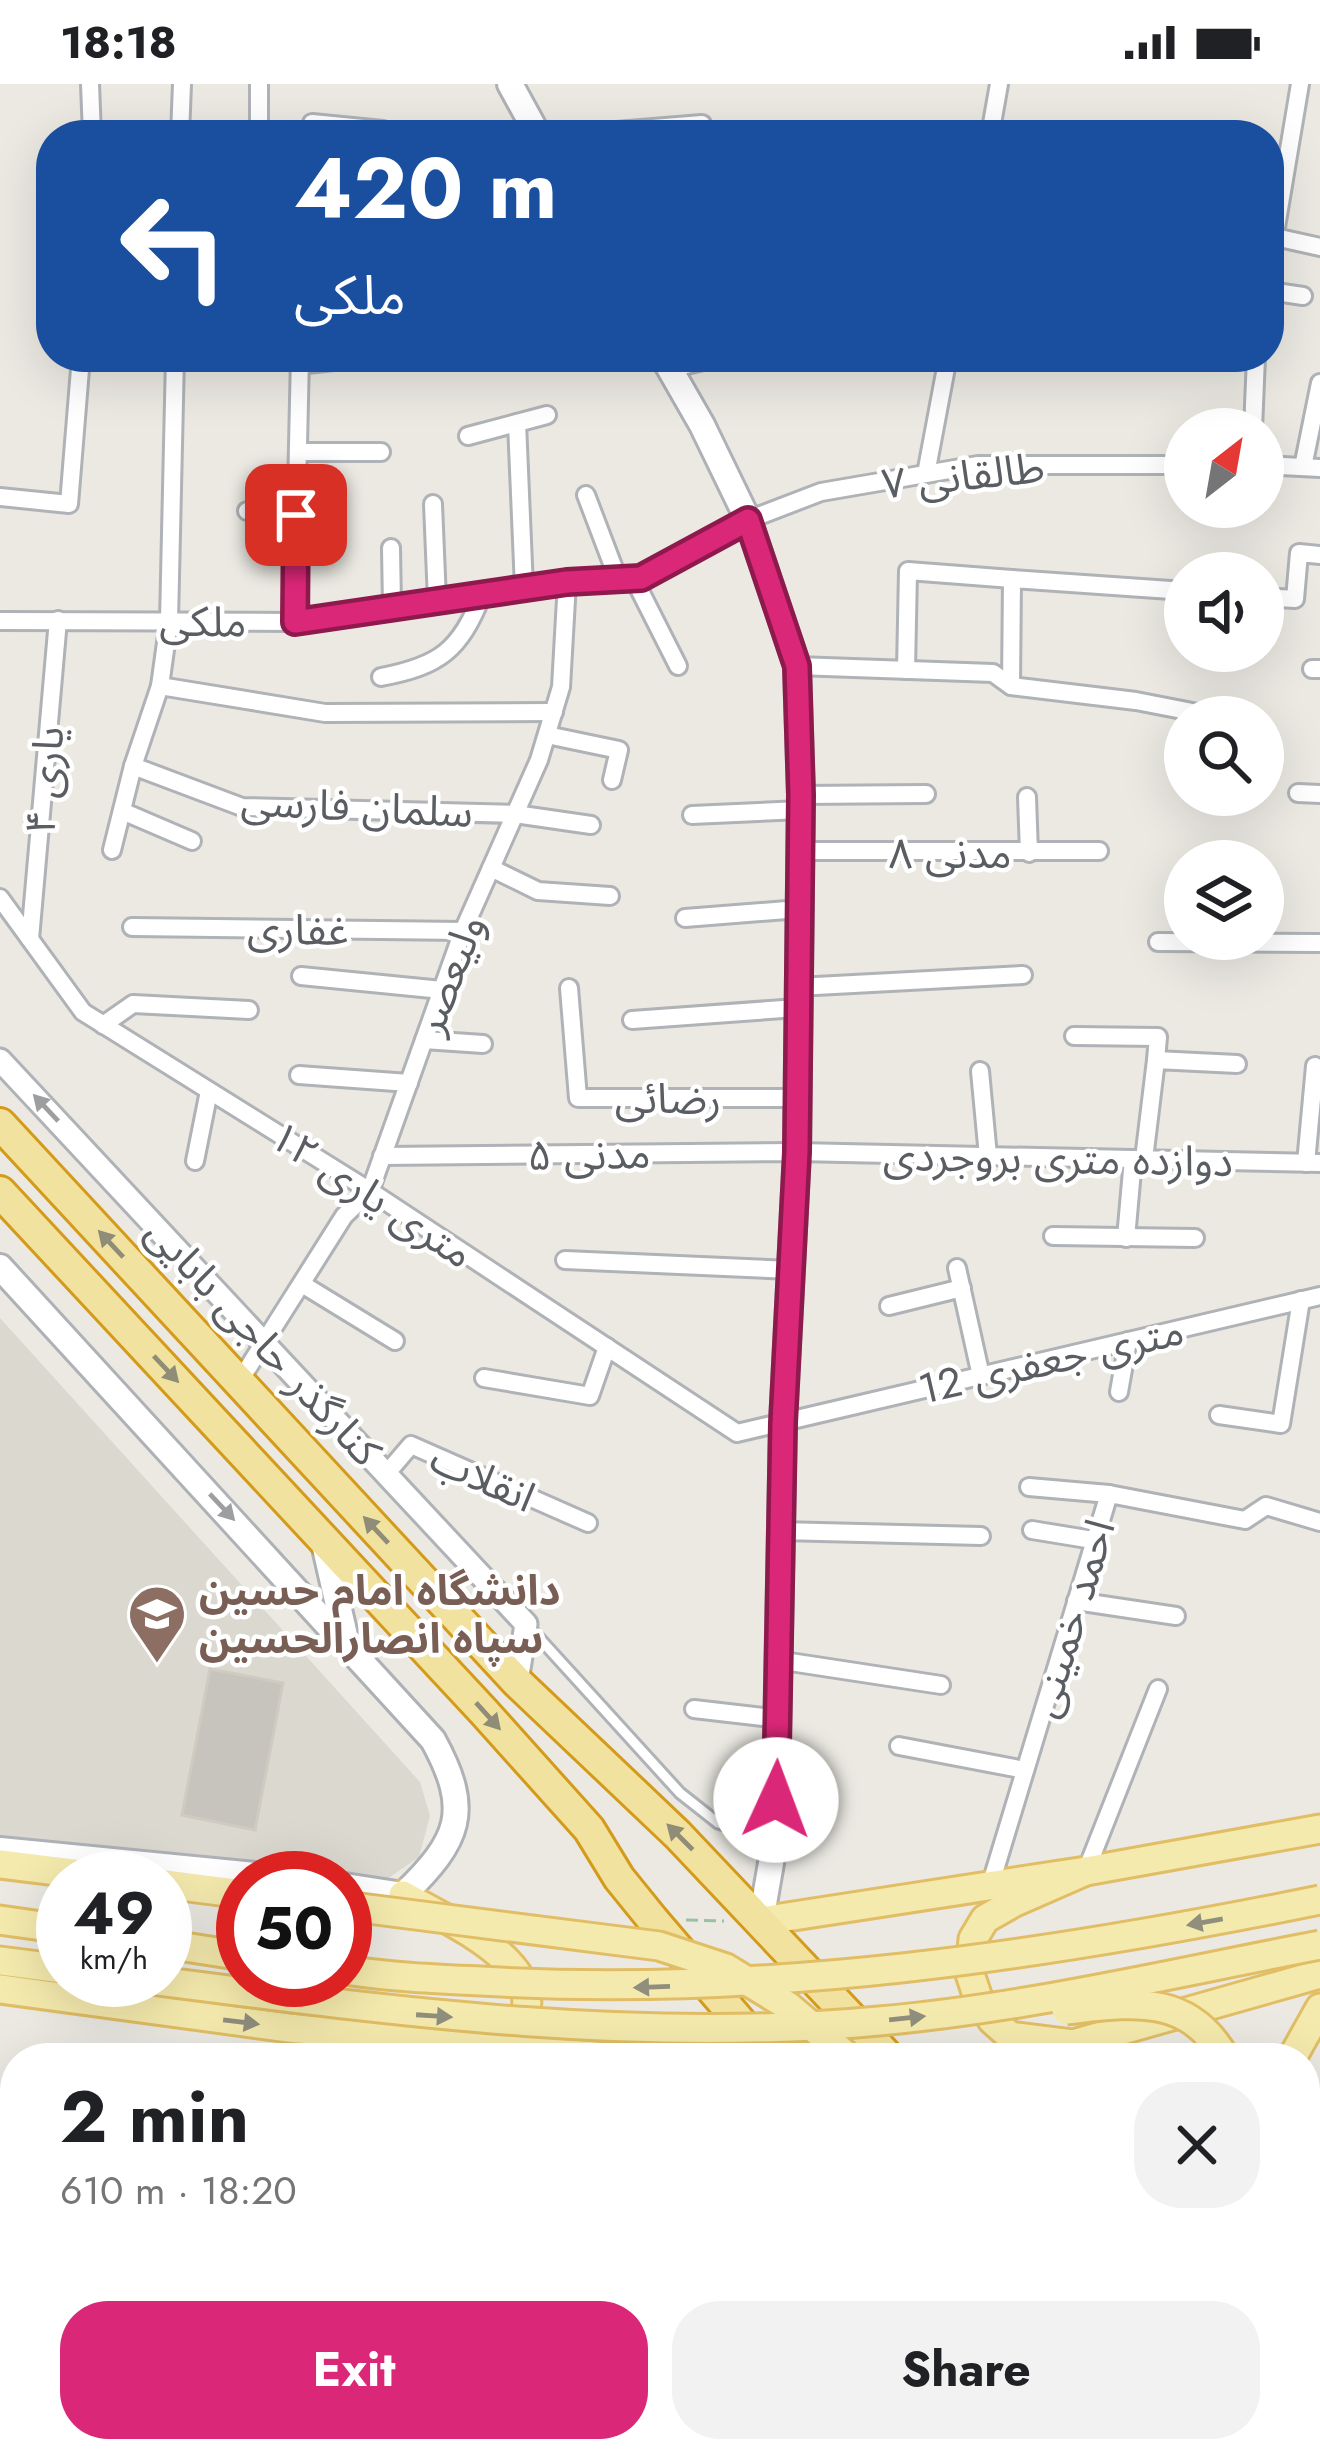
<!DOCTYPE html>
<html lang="en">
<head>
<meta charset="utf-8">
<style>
  body { margin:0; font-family:Jost,"Noto Sans Arabic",sans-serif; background:#f2f2f2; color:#202124; height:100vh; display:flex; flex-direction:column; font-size:45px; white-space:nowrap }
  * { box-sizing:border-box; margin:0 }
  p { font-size:39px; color:#757577 }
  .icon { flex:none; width:66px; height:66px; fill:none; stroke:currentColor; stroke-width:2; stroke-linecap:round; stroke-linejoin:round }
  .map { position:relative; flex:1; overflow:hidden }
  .side { position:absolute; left:0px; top:1959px; width:1320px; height:420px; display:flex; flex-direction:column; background:#fff; border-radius:48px 48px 0 0; box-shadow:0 12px 48px #0002 }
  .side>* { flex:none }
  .banner { position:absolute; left:36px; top:36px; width:1248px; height:252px; border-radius:48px; box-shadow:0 12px 48px #0002; background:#1a4fa0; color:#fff; overflow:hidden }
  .needle { width:78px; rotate:31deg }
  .fabs { position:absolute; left:1164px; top:324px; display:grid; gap:24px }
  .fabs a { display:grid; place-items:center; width:120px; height:120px; border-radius:50%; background:#fff; box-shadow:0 12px 48px #0002; font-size:60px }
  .speed { position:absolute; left:36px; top:1767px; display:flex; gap:24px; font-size:60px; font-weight:700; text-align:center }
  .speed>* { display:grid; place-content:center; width:156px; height:156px; border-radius:50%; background:#fff; box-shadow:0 12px 48px #0002; line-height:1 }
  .speed small { font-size:30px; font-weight:400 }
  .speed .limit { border:18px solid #d22; background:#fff; color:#111 }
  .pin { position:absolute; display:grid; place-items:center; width:102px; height:102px; color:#fff; margin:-51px; border-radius:24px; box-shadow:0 6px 18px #0006 }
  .me { position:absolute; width:132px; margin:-66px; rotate:2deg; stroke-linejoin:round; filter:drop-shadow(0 0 9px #0008) }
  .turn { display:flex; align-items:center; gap:42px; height:252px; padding:0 60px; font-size:54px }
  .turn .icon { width:156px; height:156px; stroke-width:2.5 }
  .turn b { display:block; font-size:84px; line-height:102px }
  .round { display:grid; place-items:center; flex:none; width:126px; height:126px; border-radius:48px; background:#f2f2f2 }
  .headline { display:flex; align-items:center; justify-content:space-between; height:204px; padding:0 60px }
  h1 { font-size:72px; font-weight:700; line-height:90px }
  .button { display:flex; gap:24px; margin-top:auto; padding:24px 60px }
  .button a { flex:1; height:138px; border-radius:48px; background:#db2777; color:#fff; font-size:48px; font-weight:700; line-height:138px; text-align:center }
  .button a+a { background:#f2f2f2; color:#202124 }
  .status { display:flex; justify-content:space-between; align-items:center; height:84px; padding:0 60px; background:#fff; direction:ltr }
  .status svg { height:33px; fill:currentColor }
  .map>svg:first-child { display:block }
  .education { fill:#dbd8d0 }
  .building { fill:#c7c4be; stroke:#cfcbc1; stroke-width:3 }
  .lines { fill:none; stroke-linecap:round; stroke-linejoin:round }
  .service-casing { stroke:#afb2b6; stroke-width:15 }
  .minor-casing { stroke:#afb2b6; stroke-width:22 }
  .tertiary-casing { stroke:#afb2b6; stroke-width:27 }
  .secondary-casing { stroke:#aeb1b6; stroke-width:30 }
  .primary-casing { stroke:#e1be65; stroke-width:33 }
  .trunk-casing { stroke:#d49a19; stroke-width:36 }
  .path { stroke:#9ac1a6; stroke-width:3; stroke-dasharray:12 6; stroke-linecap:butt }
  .service { stroke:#fff; stroke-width:9 }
  .minor { stroke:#fff; stroke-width:16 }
  .tertiary { stroke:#fff; stroke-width:21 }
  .secondary { stroke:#fff; stroke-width:24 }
  .primary { stroke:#f5eaad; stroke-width:27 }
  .trunk { stroke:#f2e2a0; stroke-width:30 }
  .primary-bridge-casing { stroke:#e1be65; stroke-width:33; stroke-linecap:butt }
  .primary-bridge { stroke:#f5eaad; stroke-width:27 }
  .oneway { fill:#9c9ea0 }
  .oneway2 { fill:#8f8c77 }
  .oneway3 { fill:#908e7c }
  .route-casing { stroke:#8e194d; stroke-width:30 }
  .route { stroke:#db2777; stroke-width:21 }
  .labels { text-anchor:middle; stroke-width:9; stroke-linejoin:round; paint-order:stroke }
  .street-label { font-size:42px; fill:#5a5d61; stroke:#fff }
  .education-label { font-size:42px; font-weight:bold; fill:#785e54; stroke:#fff; text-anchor:start }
</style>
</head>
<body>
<div class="status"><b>18:18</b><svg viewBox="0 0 49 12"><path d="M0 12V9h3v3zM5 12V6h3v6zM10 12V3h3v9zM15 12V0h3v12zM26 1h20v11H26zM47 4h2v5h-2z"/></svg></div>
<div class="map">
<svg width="1320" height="2379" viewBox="0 0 1320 2379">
  <rect width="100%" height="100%" fill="#ebe9e2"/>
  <polygon class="education" points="0,1234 420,1698 430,1732 419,1773 380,1800 0,1751"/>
  <g class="building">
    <polygon points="210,1585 283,1599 255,1746 182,1731"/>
    <polygon points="1305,2028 1320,2031 1320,2087 1305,2085"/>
    <polygon points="362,2364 643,2364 642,2379 360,2379"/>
  </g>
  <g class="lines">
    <g class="service-casing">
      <polyline id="service" points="530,1544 680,1709 718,1739 770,1755"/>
    </g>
    <g class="minor-casing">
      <g id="minor">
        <polyline points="90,0 92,51"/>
        <polyline points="312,39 383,46 383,51"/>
        <polyline points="180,51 182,0"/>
        <polyline points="259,51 259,0"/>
        <polyline points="567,51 702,40"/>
        <polyline points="858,51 890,51"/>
        <polyline points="990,51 999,0"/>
        <polyline points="1275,153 1320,163"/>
        <polyline points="1269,185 1300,0"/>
        <polyline points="1269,207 1303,212"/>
        <polyline points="299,281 368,273"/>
        <polyline points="670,285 719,273"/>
        <polyline points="517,339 524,504"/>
        <polyline points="1253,345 1256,273"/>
        <polyline points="468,352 547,331"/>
        <polyline points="298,368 381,368"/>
        <polyline points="1263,381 1320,384"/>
        <polyline points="1303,383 1320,299"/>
        <polyline points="926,390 948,273"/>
        <polyline points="586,411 618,495"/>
        <polyline points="0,413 69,420 81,273"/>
        <polyline points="433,420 437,517"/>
        <polyline points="247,427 296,431"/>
        <polyline points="391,464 392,522"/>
        <polyline points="634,495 678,582"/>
        <polyline points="1263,513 1295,515 1299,469 1320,471"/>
        <polyline points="0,537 294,538 567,498 641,494 748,436 821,408 978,381 1185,381"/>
        <polyline points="294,538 300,273"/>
        <polyline points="797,582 993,589 1011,602 1136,617 1218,633"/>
        <polyline points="1312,585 1320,585"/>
        <polyline points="906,586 908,487 1012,495"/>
        <path d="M381,593c59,-11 79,-27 101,-82"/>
        <polyline points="160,602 325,629 554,628"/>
        <polyline points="1011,602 1012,495 1185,507"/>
        <polyline points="547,651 619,666 612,696"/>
        <polyline points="133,682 242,723 515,730 591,741"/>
        <polyline points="1298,709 1320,710"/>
        <polyline points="801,711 926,710"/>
        <polyline points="1027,713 1029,769"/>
        <polyline points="122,727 192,757"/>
        <polyline points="692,731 801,726"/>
        <polyline points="112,766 133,682 160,602 169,537 175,273"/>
        <polyline points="800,767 1099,767"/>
        <polyline points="491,784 538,807 610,812"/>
        <polyline points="0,814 83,928 370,1107 737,1349 1320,1212"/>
        <polyline points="685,834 799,825"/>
        <polyline points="132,843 463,847"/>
        <polyline points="30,855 58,536"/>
        <polyline points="1158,858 1320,859"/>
        <polyline points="301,892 442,906"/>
        <polyline points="797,903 1023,891"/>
        <polyline points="569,904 578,1014 797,1014"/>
        <polyline points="632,936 797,924"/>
        <polyline points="103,941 133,920 249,926"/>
        <polyline points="1074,952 1158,953 1156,976"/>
        <polyline points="424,956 483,960"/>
        <polyline points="980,987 988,1072"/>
        <polyline points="299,991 409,999"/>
        <polyline points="382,1072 797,1068 1320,1079"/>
        <polyline points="1144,1075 1156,976 1237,980"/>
        <polyline points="195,1077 209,1007"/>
        <polyline points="1306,1079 1315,982"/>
        <polyline points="1053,1152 1195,1154"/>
        <polyline points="1126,1154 1133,1075"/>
        <polyline points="565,1176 791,1186"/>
        <polyline points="957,1184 981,1292"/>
        <polyline points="302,1200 395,1257"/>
        <polyline points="889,1222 962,1204"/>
        <polyline points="484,1294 590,1312 607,1263"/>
        <polyline points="239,1298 344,1132 370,1107 463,847 539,676 561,603 567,498"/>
        <polyline points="1119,1308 1128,1257"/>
        <polyline points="1219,1331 1281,1340 1301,1216"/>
        <polyline points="387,1389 411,1361 588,1439"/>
        <polyline points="1029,1403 1109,1410"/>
        <polyline points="1032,1446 1093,1456"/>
        <polyline points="780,1447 981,1452"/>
        <polyline points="1076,1517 1176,1532"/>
        <polyline points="777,1576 941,1601"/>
        <polyline points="694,1625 780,1635"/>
        <polyline points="899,1662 1025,1686"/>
        <polyline points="1086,1787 1158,1605"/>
        <polyline points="991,1799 1109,1410 1245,1436 1266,1422 1320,1438"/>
        <polyline points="337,2379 337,2364"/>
      </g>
    </g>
    <g class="tertiary-casing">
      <polyline id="tertiary" points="0,976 526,1540 517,1598"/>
    </g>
    <g class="secondary-casing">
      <g id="secondary">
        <polyline points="510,0 538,51"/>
        <polyline points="663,273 702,341 748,436 797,582 801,711 797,1068 783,1339 775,1756 761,1837"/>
        <path d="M0,1183l433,473c39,71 27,100 -30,155l-58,-9"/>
        <polyline points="323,1455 346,1556"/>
        <polyline points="0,1766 287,1794"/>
        <polyline points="737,2379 738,2364"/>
      </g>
    </g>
    <g class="primary-casing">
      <g id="primary">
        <polyline points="0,1780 113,1794"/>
        <polyline points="1086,1787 1013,1819 985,1835 973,1855 970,1890 978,1914 992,1936 1010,1952 1073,1960 1320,1890"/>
        <polyline points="165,1800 243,1810"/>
        <path d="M403,1811c47,28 168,76 107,145"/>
        <polyline points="0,1836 63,1845"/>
        <polyline points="761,1837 1086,1787 1320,1745"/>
        <polyline points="165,1860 243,1872"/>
        <polyline points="0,1877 63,1885"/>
        <polyline points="0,1905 289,1944 617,1974"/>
        <polyline points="1292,1974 1320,1924"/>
        <polyline points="1212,2364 1226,2379"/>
      </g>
    </g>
    <g class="trunk-casing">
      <g id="trunk">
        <polyline points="0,1040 517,1598 677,1750 889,1974"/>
        <polyline points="0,1108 484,1628 589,1745 619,1794 653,1836 753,1953 779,1974"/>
        <polyline points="1173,2364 1187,2379"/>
        <polyline points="1234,2364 1248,2379"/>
      </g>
    </g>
    <polyline class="path" points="686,1836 724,1837"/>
    <use href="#service" class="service"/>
    <use href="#minor" class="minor"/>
    <use href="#tertiary" class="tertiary"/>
    <use href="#secondary" class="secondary"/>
    <use href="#primary" class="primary"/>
    <use href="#trunk" class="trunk"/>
    <g class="primary-bridge-casing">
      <g id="primary-bridge">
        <polyline points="345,1822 659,1862 726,1884 788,1922 849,1974"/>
        <path d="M345,1886c45,7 90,9 136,11 282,17 563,-25 839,-81"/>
        <path d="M151,1896c241,31 484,64 728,41 148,-13 295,-48 441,-76"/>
        <path d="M1066,1926c64,-7 122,-18 159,48"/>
      </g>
    </g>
    <use href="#primary-bridge" class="primary-bridge"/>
  </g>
  <defs><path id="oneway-solid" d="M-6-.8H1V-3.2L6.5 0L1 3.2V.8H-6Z" transform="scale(3)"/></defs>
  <g class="oneway">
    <use href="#oneway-solid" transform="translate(46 1024) rotate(-133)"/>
    <use href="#oneway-solid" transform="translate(222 1423) rotate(47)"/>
  </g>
  <g class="oneway2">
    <use href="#oneway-solid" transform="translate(111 1160) rotate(-133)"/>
    <use href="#oneway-solid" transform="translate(166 1285) rotate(47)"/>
    <use href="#oneway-solid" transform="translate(376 1446) rotate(-133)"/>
    <use href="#oneway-solid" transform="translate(488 1632) rotate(48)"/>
    <use href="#oneway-solid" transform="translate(680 1753) rotate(-135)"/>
  </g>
  <g class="oneway3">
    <use href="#oneway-solid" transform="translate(1205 1838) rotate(170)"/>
    <use href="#oneway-solid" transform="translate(652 1903) rotate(178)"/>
    <use href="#oneway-solid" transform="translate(434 1932) rotate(4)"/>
    <use href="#oneway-solid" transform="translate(907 1934) rotate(-6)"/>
    <use href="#oneway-solid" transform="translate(241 1938) rotate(7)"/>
  </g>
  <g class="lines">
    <g class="route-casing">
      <polyline id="route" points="296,431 295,538 567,498 641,494 748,436 797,582 801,711 797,1068 783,1339 776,1716"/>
    </g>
    <use href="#route" class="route"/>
  </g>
  <defs>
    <g id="university-pin" transform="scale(3)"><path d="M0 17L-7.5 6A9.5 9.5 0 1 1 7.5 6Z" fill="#8d6e63" stroke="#fff"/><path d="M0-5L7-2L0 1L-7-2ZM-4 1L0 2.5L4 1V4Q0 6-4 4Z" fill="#fff"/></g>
  </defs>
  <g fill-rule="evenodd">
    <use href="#university-pin" x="157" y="1530"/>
  </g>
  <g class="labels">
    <g class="street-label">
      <text transform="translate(963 391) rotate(-6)" y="15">طالقانی ۷</text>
      <text transform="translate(203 537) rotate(1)" y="15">ملکی</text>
      <text transform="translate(44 696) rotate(-85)" y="15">یاری ۴</text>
      <text transform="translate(357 722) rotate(3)" y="15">سلمان فارسی</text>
      <text x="950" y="784">مدنی ۸</text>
      <text transform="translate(298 845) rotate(1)" y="15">غفاری</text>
      <text transform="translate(449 890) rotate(-69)" y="15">ولیعصر</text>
      <text x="668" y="1029">رضائی</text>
      <text transform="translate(589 1070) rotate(-1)" y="15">مدنی ۵</text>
      <text transform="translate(1058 1074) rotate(1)" y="15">دوازده متری بروجردی</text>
      <text transform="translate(372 1110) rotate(33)" y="15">۱۲ متری یاری</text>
      <text transform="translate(264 1257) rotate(47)" y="15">کنارگذر حاجی بابایی</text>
      <text transform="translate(1051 1275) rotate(-13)" y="15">12 متری جعفری</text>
      <text transform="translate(483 1393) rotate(24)" y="15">انقلاب</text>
      <text transform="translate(1071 1534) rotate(-73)" y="15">احمد خمینی</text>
    </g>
    <g class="education-label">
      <text x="199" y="1521">دانشگاه امام حسین<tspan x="199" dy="48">سپاه انصارالحسین</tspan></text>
    </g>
  </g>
</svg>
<div class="fabs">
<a><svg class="needle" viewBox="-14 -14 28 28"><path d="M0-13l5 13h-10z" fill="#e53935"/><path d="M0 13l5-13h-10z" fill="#757577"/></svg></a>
<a><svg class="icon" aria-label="sound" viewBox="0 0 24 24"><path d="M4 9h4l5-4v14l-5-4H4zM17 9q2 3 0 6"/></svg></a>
<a><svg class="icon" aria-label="search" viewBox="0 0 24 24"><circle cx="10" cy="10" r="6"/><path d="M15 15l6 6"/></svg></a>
<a><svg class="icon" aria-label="layers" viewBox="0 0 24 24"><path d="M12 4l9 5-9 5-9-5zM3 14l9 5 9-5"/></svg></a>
</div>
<div class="speed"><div>49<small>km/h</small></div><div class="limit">50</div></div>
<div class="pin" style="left:296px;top:431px;background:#d93025"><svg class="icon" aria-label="arrive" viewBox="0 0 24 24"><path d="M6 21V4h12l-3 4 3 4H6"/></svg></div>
<svg class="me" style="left:776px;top:1716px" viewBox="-20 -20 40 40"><circle r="19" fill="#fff"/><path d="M0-13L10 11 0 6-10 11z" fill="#db2777"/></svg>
<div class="banner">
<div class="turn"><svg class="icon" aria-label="left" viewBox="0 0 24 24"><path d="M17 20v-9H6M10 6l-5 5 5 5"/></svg><div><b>420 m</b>ملکی</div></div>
</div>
<section class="side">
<div class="headline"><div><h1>2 min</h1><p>610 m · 18:20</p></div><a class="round"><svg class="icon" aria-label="close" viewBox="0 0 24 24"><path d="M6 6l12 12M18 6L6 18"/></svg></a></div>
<div class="button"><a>Exit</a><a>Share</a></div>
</section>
</div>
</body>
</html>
